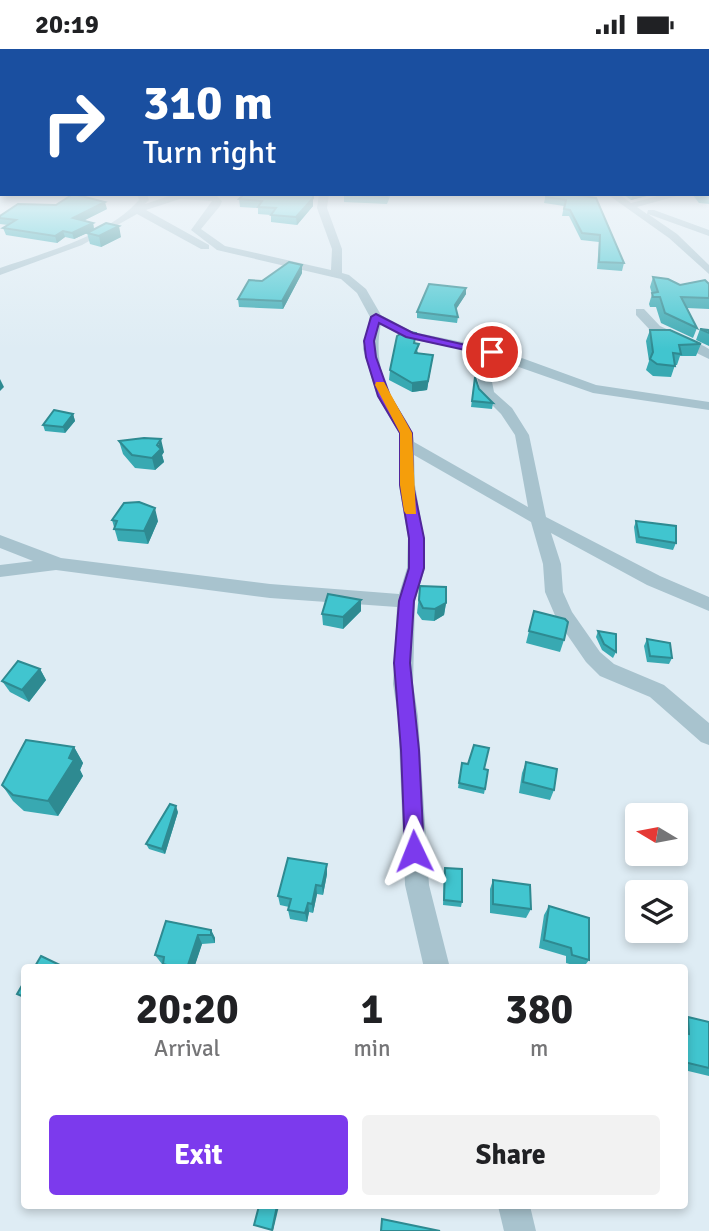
<!DOCTYPE html>
<html lang="en">
<head>
<meta charset="utf-8">
<style>
  body { margin:0; font-family:Signika,sans-serif; background:#f2f2f2; color:#202124; height:100vh; display:flex; flex-direction:column; font-size:26px; white-space:nowrap }
  * { box-sizing:border-box; margin:0 }
  p { font-size:23px; color:#757577 }
  .icon { flex:none; width:38px; height:38px; fill:none; stroke:currentColor; stroke-width:2; stroke-linecap:round; stroke-linejoin:round }
  .map { position:relative; flex:1; overflow:hidden }
  .side { position:absolute; left:21px; top:915px; width:667px; height:245px; display:flex; flex-direction:column; background:#fff; border-radius:7px; box-shadow:0 4px 10px #0003 }
  .side>* { flex:none }
  .hud { position:absolute; left:0px; top:0px; width:710px; height:147px; box-shadow:0 4px 10px #0003; background:#1a4fa0; color:#fff; overflow:hidden }
  .needle { width:46px; rotate:280deg }
  .tools { position:absolute; left:625px; top:754px; display:grid; gap:14px }
  .tools a { display:grid; place-items:center; width:63px; height:63px; border-radius:7px; background:#fff; box-shadow:0 4px 10px #0003; font-size:35px }
  .pin { position:absolute; display:grid; place-items:center; width:60px; height:60px; color:#fff; margin:-30px; border:4px solid #fff; border-radius:50%; box-shadow:0 2px 7px #0007 }
  .me { position:absolute; width:77px; margin:-38px; rotate:358deg; stroke-linejoin:round; filter:drop-shadow(0 0 5px #0008) }
  .turn { display:flex; align-items:center; gap:24px; height:147px; padding:0 28px; font-size:32px }
  .turn .icon { width:91px; height:91px; stroke-width:2.5 }
  .turn b { display:block; font-size:49px; line-height:60px }
  .eta { display:flex; justify-content:space-evenly; align-items:center; height:119px; text-align:center }
  .eta b { font-size:42px; font-weight:700; line-height:49px }
  .action { display:flex; gap:14px; margin-top:auto; padding:14px 28px }
  .action a { flex:1; height:80px; border-radius:7px; background:#7c3aed; color:#fff; font-size:28px; font-weight:700; line-height:80px; text-align:center }
  .action a+a { background:#f2f2f2; color:#202124 }
  .status { display:flex; justify-content:space-between; align-items:center; height:49px; padding:0 35px; background:#fff; direction:ltr }
  .status svg { height:19px; fill:currentColor }
  .map>svg:first-child { display:block }
  .lines { fill:none; stroke-linecap:round; stroke-linejoin:round }
  .minor { fill:#a8c3ce; fill-rule:evenodd }
  .wall { fill:#38a9b2 }
  .shaded-wall { fill:#2e8a91 }
  .building { fill:#41c5cf; stroke:#2e8a91; stroke-width:2 }
  .route { fill:#7c3aed; stroke:#51269a; stroke-width:2 }
  .slow { fill:#f59e0b }
</style>
</head>
<body>
<div class="status"><b>20:19</b><svg viewBox="0 0 49 12"><path d="M0 12V9h3v3zM5 12V6h3v6zM10 12V3h3v9zM15 12V0h3v12zM26 1h20v11H26zM47 4h2v5h-2z"/></svg></div>
<div class="map">
<svg width="709" height="1182" viewBox="0 0 709 1182">
  <rect width="100%" height="100%" fill="#deecf4"/>
  <g class="lines">
    <g class="minor">
      <path d="M137,145h10l2,6 -4,4 30,-10 42,2 5,5 -2,5 -19,23 24,17 106,24 1,-21 -15,-41 2,-14h10l-2,14 15,41v24l7,2 17,14 15,26 32,17 84,17 99,36 113,17v8l-116,-17 -111,-39 6,7 6,31 18,16 17,27 17,82 114,59 49,21v14l-62,-26 -96,-52 10,31 2,28 9,20 28,40 14,12 50,21 45,38v22l-8,-3 -51,-45 -50,-21 -14,-14 -29,-42 -12,-28 -2,-28 -12,-42 -117,-67 1,30 9,53 1,30 -10,33 -2,83 5,32 11,169 21,83h-26l-19,-83 -7,-169 -5,-32 4,-77 -127,-9 -214,-28 -56,7v-12l33,-4 -33,-13v-13l61,23 209,26 129,10 8,-26 1,-30 -9,-53v-52l-22,-37 -14,-47 7,-32 -13,-24 -16,-14 -124,-29 -26,-20 21,-29 -32,-2 -34,11 63,35v4h-8l-64,-35 -55,31 -82,30v-7c46,-16 106,-31 139,-68zM381,275l24,14 60,12 10,12 5,31 21,21 14,21 13,72 -114,-65c-1,-15 -12,-27 -19,-39 -15,-24 -20,-52 -14,-79z"/>
      <polygon points="607,145 619,145 631,154 666,145 684,145 637,158 647,165 648,161 654,161 709,181 709,187 648,165 677,185 709,216 709,225 669,189"/>
      <polygon points="636,260 644,260 660,277 704,297 709,300 709,310 651,282 636,266"/>
      <polygon points="498,1157 530,1157 536,1182 504,1182"/>
    </g>
  </g>
  <g class="wall">
    <polygon points="709,135 709,155 699,154 692,145 709,145"/>
    <polygon points="344,145 391,145 387,155 344,153"/>
    <polygon points="546,145 575,145 624,214 622,222 597,220 599,193 581,191 569,167 562,167 564,157 544,154"/>
    <polygon points="623,145 654,145 631,151"/>
    <polygon points="239,150 313,157 297,176 271,173 271,166 258,165 258,159 240,158"/>
    <polygon points="107,160 83,172 93,174 94,180 121,188 101,198 90,195 87,184 74,190 65,188 57,194 6,186 3,179 8,176 0,175 0,169"/>
    <polygon points="302,224 283,260 239,258 238,250 262,232"/>
    <polygon points="653,228 680,236 709,235 709,260 687,259 697,279 693,289 661,274 656,258 650,258 649,255 652,245 650,238"/>
    <polygon points="466,239 466,245 456,260 458,268 457,274 417,269 417,263"/>
    <polygon points="700,280 709,281 709,297 696,291"/>
    <polygon points="650,281 701,295 696,307 680,307 677,316 675,316 671,328 653,327 646,321 649,312 646,292"/>
    <polygon points="415,294 418,304 433,306 427,341 412,343 389,331 390,321"/>
    <polygon points="475,328 479,340 493,354 492,360 471,358"/>
    <polygon points="73,365 75,372 65,384 45,382 43,376"/>
    <polygon points="119,392 164,403 162,406 164,413 155,421 135,419 123,405"/>
    <polygon points="112,471 158,472 148,495 118,492"/>
    <polygon points="636,472 676,494 673,501 636,494 634,478"/>
    <polygon points="420,537 446,554 444,566 434,572 422,571 417,564"/>
    <polygon points="361,551 361,562 343,580 323,576 322,565"/>
    <polygon points="534,562 564,591 560,603 526,594"/>
    <polygon points="598,582 616,603 613,609 602,601 596,588"/>
    <polygon points="647,590 672,609 669,615 647,613 644,597"/>
    <polygon points="40,620 46,631 29,653 10,643 2,632"/>
    <polygon points="74,698 83,714 80,721 83,727 58,767 24,762 13,752 2,736"/>
    <polygon points="526,713 554,741 550,751 519,744 522,724"/>
    <polygon points="462,714 484,720 485,740 484,745 458,739"/>
    <polygon points="178,763 165,805 149,800 146,795"/>
    <polygon points="327,815 327,825 323,846 317,845 313,864 309,863 307,873 290,870 288,861 289,858 280,856 278,847"/>
    <polygon points="445,819 462,853 461,858 443,856 444,824"/>
    <polygon points="493,831 531,860 526,869 490,864 490,840"/>
    <polygon points="549,857 589,911 583,919 566,914 566,907 539,899 544,866"/>
    <polygon points="211,881 215,889 215,894 202,895 194,919 165,919 155,906"/>
    <polygon points="650,882 676,882 682,890 678,894 650,885"/>
    <polygon points="688,968 709,973 709,1027 684,1021 684,970"/>
  </g>
  <g class="shaded-wall">
    <polygon points="633,145 654,145 631,151"/>
    <polygon points="313,149 313,157 297,176 296,168"/>
    <polygon points="105,153 107,160 75,176 73,169"/>
    <polygon points="93,174 94,181 74,190 72,184"/>
    <polygon points="119,177 121,188 101,198 99,187"/>
    <polygon points="63,182 65,188 57,194 55,187"/>
    <polygon points="302,216 302,224 283,260 282,252"/>
    <polygon points="466,239 466,245 455,262 455,256"/>
    <polygon points="433,306 427,341 412,343 412,334"/>
    <polygon points="0,330 4,338 0,342"/>
    <polygon points="73,365 75,372 65,384 63,378"/>
    <polygon points="161,390 164,403 162,406 164,413 155,421 152,409"/>
    <polygon points="155,459 158,472 148,495 144,482"/>
    <polygon points="361,551 361,562 343,580 343,568"/>
    <polygon points="446,554 444,566 434,572 435,560"/>
    <polygon points="40,620 46,631 29,653 22,641"/>
    <polygon points="74,698 83,714 80,721 83,727 58,767 48,752"/>
    <polygon points="176,757 178,763 165,805 162,800"/>
    <polygon points="327,815 327,825 323,846 322,837"/>
    <polygon points="316,836 317,845 313,864 312,855"/>
    <polygon points="308,854 309,863 307,873 305,864"/>
    <polygon points="211,881 215,889 215,894 211,886"/>
    <polygon points="198,886 202,895 194,919 187,919"/>
    <polygon points="277,1157 279,1157 273,1182 272,1181"/>
  </g>
  <g class="building">
    <polygon points="709,135 709,148 701,147 700,145 709,145"/>
    <polygon points="73,145 105,153 73,169 93,174 72,184 63,182 55,187 3,179 16,171 0,169 0,167 18,155 56,156"/>
    <polygon points="244,145 313,145 313,149 296,168 271,166 276,159 258,158 262,152 239,150"/>
    <polygon points="344,145 388,145 387,148"/>
    <polygon points="546,145 575,145 575,146 596,149 624,214 599,213 600,186 582,184 570,161 564,160 566,151 546,148"/>
    <polygon points="106,174 119,177 99,187 87,184"/>
    <polygon points="289,213 302,216 282,252 238,250 249,231 262,232"/>
    <polygon points="653,228 668,230 680,236 705,231 709,235 709,249 681,248 697,279 665,264 660,248 653,248 652,244 658,243"/>
    <polygon points="429,235 466,239 455,256 458,268 417,263"/>
    <polygon points="700,280 709,281 709,284"/>
    <polygon points="650,281 670,281 701,295 679,296 681,305 673,304 675,317 657,315 650,310 653,303"/>
    <polygon points="405,282 416,284 414,294 419,295 415,304 433,306 428,332 412,334 390,321 397,287"/>
    <polygon points="475,328 479,340 493,354 472,352"/>
    <polygon points="54,361 73,365 63,378 43,376"/>
    <polygon points="144,389 161,390 157,396 161,400 152,409 132,406 119,392"/>
    <polygon points="139,453 155,459 144,482 114,480 117,472 112,471 124,454"/>
    <polygon points="636,472 676,477 676,494 639,488"/>
    <polygon points="420,537 446,538 446,554 435,560 423,559 419,551"/>
    <polygon points="328,545 361,551 343,568 322,565"/>
    <polygon points="534,562 565,570 568,573 564,591 529,582"/>
    <polygon points="598,582 616,585 616,603 604,595"/>
    <polygon points="647,590 670,594 672,609 650,607"/>
    <polygon points="18,612 40,620 22,641 2,632"/>
    <polygon points="26,691 74,698 69,709 74,711 48,752 13,746 2,736"/>
    <polygon points="474,696 489,699 484,720 488,721 485,740 459,734 462,714 468,715"/>
    <polygon points="526,713 557,720 554,741 523,733"/>
    <polygon points="170,755 176,757 162,800 146,795"/>
    <polygon points="288,809 327,815 322,837 316,836 312,855 308,854 305,864 288,861 291,850 278,847"/>
    <polygon points="445,819 462,820 462,853 444,851"/>
    <polygon points="493,831 530,836 531,860 493,855"/>
    <polygon points="549,857 589,869 589,911 572,906 571,899 544,891"/>
    <polygon points="676,863 682,865 682,890 657,882 676,882"/>
    <polygon points="166,872 211,881 211,886 198,886 187,919 178,919 163,915 164,908 155,906"/>
    <polygon points="41,907 66,919 34,919"/>
    <polygon points="24,933 24,948 17,945"/>
    <polygon points="688,968 709,973 709,1019 684,1013 684,984 689,985"/>
    <polygon points="259,1157 277,1157 272,1181 254,1176"/>
    <polygon points="382,1170 440,1182 381,1182"/>
  </g>
  <linearGradient id="sky" x2="0" y2="1"><stop stop-color="#939dbf"/><stop offset="0.45" stop-color="#f0f6fa"/><stop offset="1" stop-color="#f0f6fa" stop-opacity="0"/></linearGradient>
  <rect width="709" height="300" fill="url(#sky)"/>
  <polygon class="route" points="376,265 413,284 497,303 492,307 406,288 379,274 374,292 376,308 390,347 412,384 413,436 424,489 424,519 414,552 410,614 419,701 424,802 421,808 414,811 407,808 405,802 401,701 394,614 399,552 409,519 409,489 400,436 400,384 378,347 366,308 364,292 371,268"/>
  <polygon class="slow" points="376,333 384,333 412,384 416,465 406,465 404,462 400,436 400,384 375,336"/>
</svg>
<div class="tools">
<a><svg class="needle" viewBox="-14 -14 28 28"><path d="M0-13l5 13h-10z" fill="#e53935"/><path d="M0 13l5-13h-10z" fill="#757577"/></svg></a>
<a><svg class="icon" aria-label="layers" viewBox="0 0 24 24"><path d="M12 4l9 5-9 5-9-5zM3 14l9 5 9-5"/></svg></a>
</div>
<div class="pin" style="left:492px;top:303px;background:#d93025"><svg class="icon" aria-label="arrive" viewBox="0 0 24 24"><path d="M6 21V4h12l-3 4 3 4H6"/></svg></div>
<svg class="me" style="left:414px;top:802px" viewBox="-20 -20 40 40"><path d="M0-17L14 15 0 8-14 15z" fill="#7c3aed" stroke="#fff" stroke-width="4"/></svg>
<div class="hud">
<div class="turn"><svg class="icon" aria-label="right" viewBox="0 0 24 24"><path d="M7 20v-9h11M14 6l5 5-5 5"/></svg><div><b>310 m</b>Turn right</div></div>
</div>
<section class="side">
<div class="eta">
<div><b>20:20</b><p>Arrival</p></div>
<div><b>1</b><p>min</p></div>
<div><b>380</b><p>m</p></div>
</div>
<div class="action"><a>Exit</a><a>Share</a></div>
</section>
</div>
</body>
</html>
